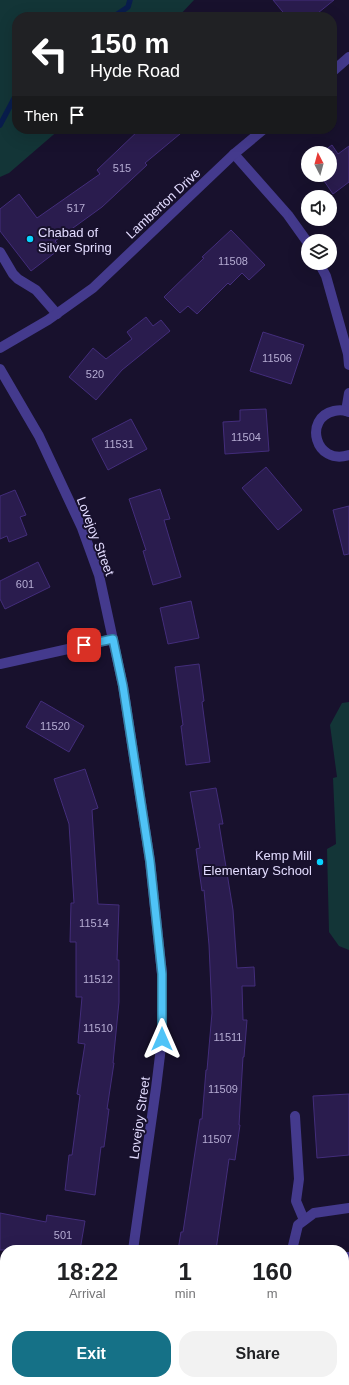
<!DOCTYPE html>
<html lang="en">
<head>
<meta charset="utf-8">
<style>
  body { margin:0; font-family:Helvetica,sans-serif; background:#f2f2f2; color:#202124; height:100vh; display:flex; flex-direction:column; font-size:15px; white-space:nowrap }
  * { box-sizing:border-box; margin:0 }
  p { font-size:13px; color:#757577 }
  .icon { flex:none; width:22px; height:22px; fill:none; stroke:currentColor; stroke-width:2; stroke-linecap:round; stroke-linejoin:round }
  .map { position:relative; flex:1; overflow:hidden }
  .panel { position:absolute; left:0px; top:1245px; width:349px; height:140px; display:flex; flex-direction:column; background:#fff; border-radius:16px 16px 0 0; box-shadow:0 4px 16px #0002 }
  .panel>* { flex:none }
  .guide { position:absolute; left:12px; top:12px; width:325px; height:122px; border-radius:16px; box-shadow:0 4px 16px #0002; background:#202124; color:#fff; overflow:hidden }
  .needle { width:26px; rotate:354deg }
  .fabs { position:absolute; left:301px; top:146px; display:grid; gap:8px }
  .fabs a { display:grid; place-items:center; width:36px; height:36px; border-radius:50%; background:#fff; box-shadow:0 4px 16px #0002; font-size:20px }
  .pin { position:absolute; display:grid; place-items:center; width:34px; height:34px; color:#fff; margin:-17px; border-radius:8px; box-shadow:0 2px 6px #0006 }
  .me { position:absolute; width:44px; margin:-22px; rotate:0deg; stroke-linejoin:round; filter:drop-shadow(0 0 3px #0008) }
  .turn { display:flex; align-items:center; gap:14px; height:84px; padding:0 12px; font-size:18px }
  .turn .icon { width:52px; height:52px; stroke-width:2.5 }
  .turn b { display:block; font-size:28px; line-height:34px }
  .then { display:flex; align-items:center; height:38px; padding:0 12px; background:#0003; gap:8px; font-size:15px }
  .eta { display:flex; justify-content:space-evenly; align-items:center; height:68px; text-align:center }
  .eta b { font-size:24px; font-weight:700; line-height:28px }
  .cta { display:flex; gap:8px; margin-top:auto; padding:8px 12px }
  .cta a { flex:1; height:46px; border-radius:16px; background:#157187; color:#fff; font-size:16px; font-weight:700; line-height:46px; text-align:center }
  .cta a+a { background:#f2f2f2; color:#202124 }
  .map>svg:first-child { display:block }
  .green { fill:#133537 }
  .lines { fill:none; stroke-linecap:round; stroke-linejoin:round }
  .stream { stroke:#091d4d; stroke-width:5.5 }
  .building { fill:#2a1c4e; stroke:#432d7b }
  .minor { stroke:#443a8d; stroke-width:10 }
  .route-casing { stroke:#337fa1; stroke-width:10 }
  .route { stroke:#4fc3f7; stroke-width:7 }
  .poi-dot { fill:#08d3ff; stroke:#18112d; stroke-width:1.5 }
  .labels { text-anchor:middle; stroke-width:4; stroke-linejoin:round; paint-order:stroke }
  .number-label { font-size:11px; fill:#b5acd3 }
  .street-label { font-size:13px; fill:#e3dcff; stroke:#18112d }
  .poi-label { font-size:13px; fill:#e3dcff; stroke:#18112d; text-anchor:start }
</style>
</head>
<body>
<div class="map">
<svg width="349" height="1385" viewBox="0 0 349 1385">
  <rect width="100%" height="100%" fill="#18112d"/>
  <g class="green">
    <polygon points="0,0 194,0 178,17 17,17 17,129 60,129 9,173 0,177"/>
    <polygon points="349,702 349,950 339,946 329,932 327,849 336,844 333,778 337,777 330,725 342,703"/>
  </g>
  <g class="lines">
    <g class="stream">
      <polyline points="113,17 128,7 130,0"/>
      <polyline points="0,125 17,93"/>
    </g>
  </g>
  <g class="building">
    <polygon points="273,0 334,0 313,17 287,17"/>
    <polygon points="140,129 186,129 145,163 147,165 102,207 55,241 61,248 31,271 0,231 0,209 19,194 37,218 100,174 97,170"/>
    <polygon points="332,145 338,154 349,146 349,182 333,194 320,175 330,175 330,153 321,153"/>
    <polygon points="231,230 265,265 249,280 242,273 230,285 228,283 197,314 188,306 180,313 164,297 204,258 202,257"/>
    <polygon points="146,317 153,326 161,320 170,331 122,370 96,400 69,377 93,348 106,359 132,339 127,332"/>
    <polygon points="263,332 304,345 291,384 250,371"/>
    <polygon points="266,409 269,451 225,454 223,422 240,421 240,410"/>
    <polygon points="131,419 147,449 108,470 92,439"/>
    <polygon points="266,467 302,510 278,530 242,488"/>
    <polygon points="160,489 170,519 164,520 181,577 153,585 143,551 146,550 129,499"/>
    <polygon points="15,490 26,515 20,517 27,535 9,542 7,536 0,539 0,496"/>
    <polygon points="349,506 349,554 344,555 333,510"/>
    <polygon points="38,562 50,587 5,609 0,599 0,581"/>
    <polygon points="191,601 199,638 168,644 160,608"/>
    <polygon points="199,664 204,701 202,702 210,762 186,765 181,726 183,725 175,667"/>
    <polygon points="41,701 84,726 69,752 26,727"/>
    <polygon points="85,769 98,808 92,810 98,904 119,905 117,960 119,960 119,1002 113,1063 114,1063 107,1109 109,1109 104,1147 101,1147 95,1195 65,1190 69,1155 72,1155 80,1095 77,1094 85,1044 78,1043 82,997 76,997 76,942 70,942 71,903 74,903 69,824 54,779"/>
    <polygon points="216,788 223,824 219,824 233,910 237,968 254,967 255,986 242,986 243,1020 247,1020 244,1057 243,1057 239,1125 240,1125 235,1160 229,1159 216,1250 178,1250 181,1232 183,1232 200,1119 202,1119 206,1070 207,1070 212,1013 209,945 204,890 202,891 196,849 200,848 190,792"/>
    <polygon points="349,1094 349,1155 317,1158 313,1096"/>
    <polygon points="0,1213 46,1222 47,1215 85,1221 80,1250 0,1250"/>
  </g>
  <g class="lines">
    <g class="minor">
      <polyline points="332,72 349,57"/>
      <polyline points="234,154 288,215 308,243"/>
      <polyline points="0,252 13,274 18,279 36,290 57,314"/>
      <polyline points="319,263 326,276 348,354 349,365"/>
      <polyline points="0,348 48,320 93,288 234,154 264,129"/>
      <polyline points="0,369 39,436 82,528 99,575 123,686 150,861 162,974 162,1039 156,1088 133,1250"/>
      <polyline points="346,411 349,393"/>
      <path d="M349,412c-5,-2 -10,-2 -15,-1 -31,7 -19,55 15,44"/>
      <polyline points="0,664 113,639"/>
      <polyline points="295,1116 299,1179 296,1201 304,1220"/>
      <polyline points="292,1250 298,1225 314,1213 349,1208"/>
      <polyline points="344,1257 349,1257"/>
      <polyline points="0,1297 5,1298"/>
      <polyline points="344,1336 349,1336"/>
      <polyline points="326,1380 326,1385"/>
      <polyline points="112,1385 113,1380"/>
    </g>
  </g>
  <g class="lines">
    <g class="route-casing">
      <polyline id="route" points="84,645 113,639 123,686 150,861 162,974 162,1039"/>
    </g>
    <use href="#route" class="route"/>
  </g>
  <g class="poi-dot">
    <circle cx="30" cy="239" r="4"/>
    <circle cx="320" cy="862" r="4"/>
  </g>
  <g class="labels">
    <g class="number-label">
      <text x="122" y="172">515</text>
      <text x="76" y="212">517</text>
      <text x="233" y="265">11508</text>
      <text x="277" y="362">11506</text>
      <text x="95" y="378">520</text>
      <text x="246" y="441">11504</text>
      <text x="119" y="448">11531</text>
      <text x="25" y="588">601</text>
      <text x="55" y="730">11520</text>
      <text x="94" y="927">11514</text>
      <text x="98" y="983">11512</text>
      <text x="98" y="1032">11510</text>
      <text x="228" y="1041">11511</text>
      <text x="223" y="1093">11509</text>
      <text x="217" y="1143">11507</text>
      <text x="63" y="1239">501</text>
    </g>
    <g class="street-label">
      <text transform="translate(163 203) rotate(-43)" y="5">Lamberton Drive</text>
      <text transform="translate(96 536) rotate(69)" y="5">Lovejoy Street</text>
      <text transform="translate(139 1118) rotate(-82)" y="5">Lovejoy Street</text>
    </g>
    <g class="poi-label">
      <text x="38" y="237">Chabad of<tspan x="38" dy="15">Silver Spring</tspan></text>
      <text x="312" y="860" text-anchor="end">Kemp Mill<tspan x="312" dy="15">Elementary School</tspan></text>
    </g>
  </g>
</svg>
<div class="fabs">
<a><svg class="needle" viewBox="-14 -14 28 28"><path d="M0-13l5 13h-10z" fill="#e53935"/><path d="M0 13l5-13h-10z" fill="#757577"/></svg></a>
<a><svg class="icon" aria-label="sound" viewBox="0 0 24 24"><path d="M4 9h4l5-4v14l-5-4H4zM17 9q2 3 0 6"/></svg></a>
<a><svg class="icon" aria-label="layers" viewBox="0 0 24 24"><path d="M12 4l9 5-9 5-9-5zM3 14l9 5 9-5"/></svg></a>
</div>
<div class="pin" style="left:84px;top:645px;background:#d93025"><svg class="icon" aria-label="arrive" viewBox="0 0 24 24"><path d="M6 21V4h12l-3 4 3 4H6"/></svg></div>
<svg class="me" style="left:162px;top:1039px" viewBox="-20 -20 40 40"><path d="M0-17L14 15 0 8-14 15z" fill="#4fc3f7" stroke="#fff" stroke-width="4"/></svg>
<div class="guide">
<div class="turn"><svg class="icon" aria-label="left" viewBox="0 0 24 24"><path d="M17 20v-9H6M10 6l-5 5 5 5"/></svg><div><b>150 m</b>Hyde Road</div></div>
<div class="then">Then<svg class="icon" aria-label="arrive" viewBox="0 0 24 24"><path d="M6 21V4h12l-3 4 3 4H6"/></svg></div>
</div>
<section class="panel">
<div class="eta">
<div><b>18:22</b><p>Arrival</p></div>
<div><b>1</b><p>min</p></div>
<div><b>160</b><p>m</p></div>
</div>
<div class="cta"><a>Exit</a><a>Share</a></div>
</section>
</div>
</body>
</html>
